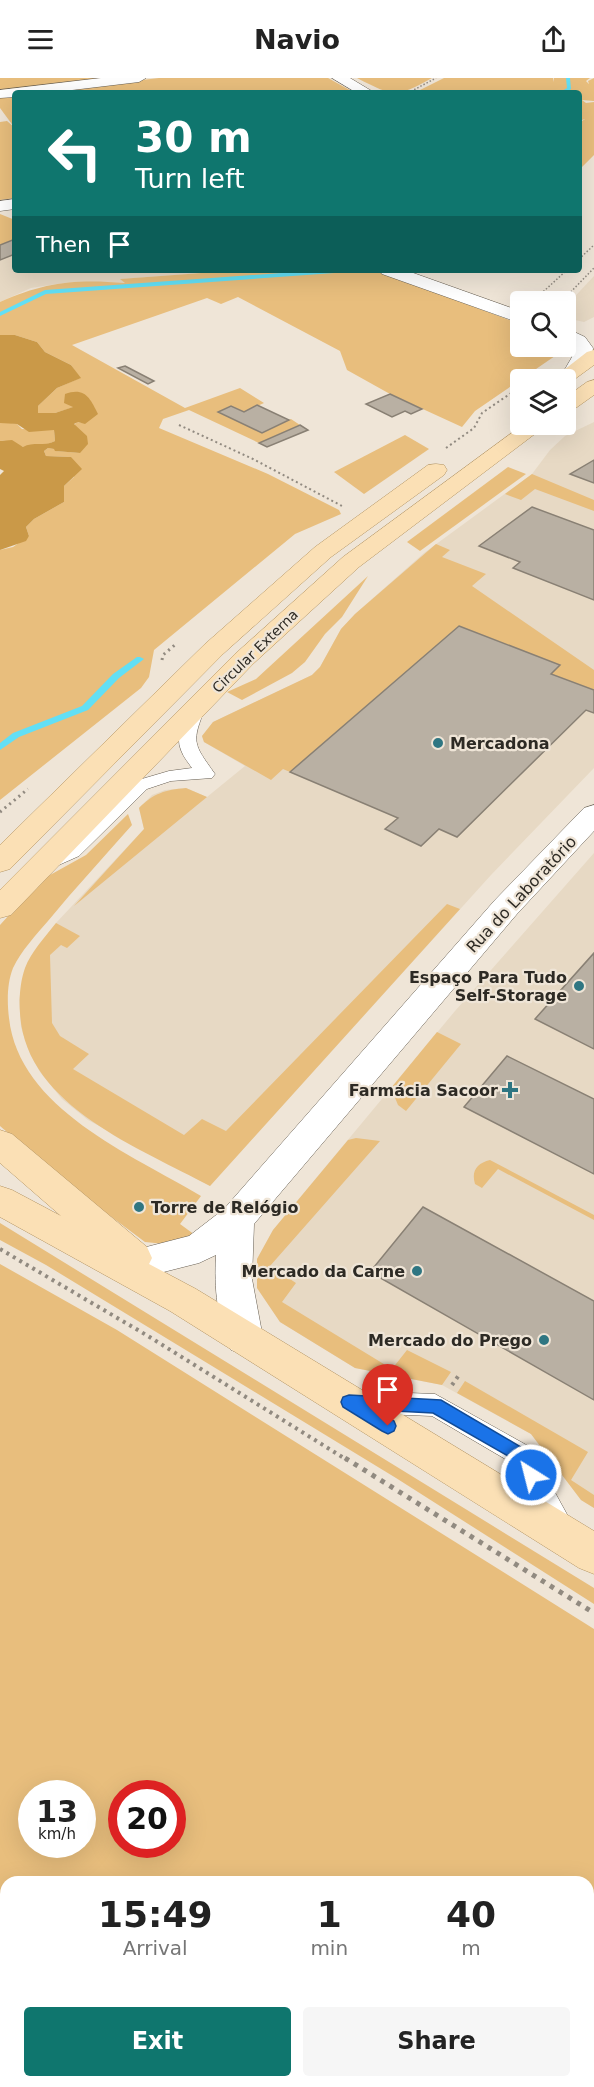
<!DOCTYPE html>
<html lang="en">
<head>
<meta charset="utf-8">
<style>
  body { margin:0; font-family:"DejaVu Sans",sans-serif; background:#f6f6f6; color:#222; height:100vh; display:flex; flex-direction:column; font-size:22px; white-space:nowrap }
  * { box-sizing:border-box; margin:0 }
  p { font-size:20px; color:#767676 }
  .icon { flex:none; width:33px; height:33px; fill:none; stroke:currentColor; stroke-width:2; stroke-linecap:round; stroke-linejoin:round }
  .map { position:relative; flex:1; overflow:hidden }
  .drawer { position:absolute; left:0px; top:1798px; width:594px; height:212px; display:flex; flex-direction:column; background:#fff; border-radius:18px 18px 0 0; box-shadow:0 6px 24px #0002 }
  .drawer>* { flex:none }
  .top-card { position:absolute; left:12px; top:12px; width:570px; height:183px; border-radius:6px; box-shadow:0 6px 24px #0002; background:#0f766e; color:#fff; overflow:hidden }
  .controls { position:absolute; left:510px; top:213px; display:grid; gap:12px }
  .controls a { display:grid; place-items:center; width:66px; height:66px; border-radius:6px; background:#fff; box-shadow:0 6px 24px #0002; font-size:30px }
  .speed { position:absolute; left:18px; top:1702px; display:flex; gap:12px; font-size:30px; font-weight:700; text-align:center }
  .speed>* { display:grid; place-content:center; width:78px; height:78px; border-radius:50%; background:#fff; box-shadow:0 6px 24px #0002; line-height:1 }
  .speed small { font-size:15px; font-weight:400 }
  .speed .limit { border:9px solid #d22; background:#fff; color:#111 }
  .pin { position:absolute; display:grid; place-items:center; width:51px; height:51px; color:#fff; margin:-62px -26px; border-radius:50% 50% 50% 0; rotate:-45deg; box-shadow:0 0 6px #0007 }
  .pin .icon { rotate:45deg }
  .me { position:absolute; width:66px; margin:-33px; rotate:324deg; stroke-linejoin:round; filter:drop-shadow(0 0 4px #0008) }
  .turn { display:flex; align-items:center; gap:21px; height:126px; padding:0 24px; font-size:27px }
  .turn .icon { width:78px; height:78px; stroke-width:2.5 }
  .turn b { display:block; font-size:42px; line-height:51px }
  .then { display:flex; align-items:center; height:57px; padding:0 24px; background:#0003; gap:12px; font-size:22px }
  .eta { display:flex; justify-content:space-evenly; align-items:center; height:102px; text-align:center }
  .eta b { font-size:36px; font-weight:700; line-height:42px }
  .cta { display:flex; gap:12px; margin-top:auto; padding:12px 24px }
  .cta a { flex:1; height:69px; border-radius:6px; background:#0f766e; color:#fff; font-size:24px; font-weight:700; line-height:69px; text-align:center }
  .cta a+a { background:#f6f6f6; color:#222 }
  header { display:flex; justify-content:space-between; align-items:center; height:78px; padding:0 24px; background:#fff; font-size:27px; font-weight:700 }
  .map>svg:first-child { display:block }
  .built { fill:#e7d9c4 }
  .green { fill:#e8be7d; fill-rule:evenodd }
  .forest { fill:#ca9948 }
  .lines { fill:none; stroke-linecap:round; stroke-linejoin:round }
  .stream { fill:#62dff5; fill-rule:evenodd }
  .building { fill:#b9b0a3; stroke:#898074; stroke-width:1.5 }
  .lane-casing { stroke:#665e52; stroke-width:1 }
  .street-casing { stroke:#665e52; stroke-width:1 }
  .primary-casing { stroke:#b29362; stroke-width:1 }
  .path-far4 { stroke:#918a80; stroke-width:1.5; stroke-dasharray:1.5 2; stroke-linecap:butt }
  .path-far3 { stroke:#918a80; stroke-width:2; stroke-dasharray:2 3; stroke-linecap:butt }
  .path-far2 { stroke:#918a80; stroke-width:3; stroke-dasharray:2 4; stroke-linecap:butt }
  .path-far1 { stroke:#918a80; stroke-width:4; stroke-dasharray:3 4.5; stroke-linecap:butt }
  .path { stroke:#918a80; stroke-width:5; stroke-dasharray:4.5 6; stroke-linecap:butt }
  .lane { fill:#fff; fill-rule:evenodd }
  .street { fill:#fff; fill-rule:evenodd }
  .primary { fill:#fbe0b5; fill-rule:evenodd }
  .route { fill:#1a73e8; stroke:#114b97; stroke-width:1.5 }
  .poi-dot { fill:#2f7682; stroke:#efe5d7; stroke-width:2 }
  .labels { text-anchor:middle; stroke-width:4.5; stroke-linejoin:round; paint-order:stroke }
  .far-street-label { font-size:14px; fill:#2d2a24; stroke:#efe5d7 }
  .poi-label { font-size:16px; font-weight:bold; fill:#2d2a24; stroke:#efe5d7; text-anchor:end }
  .street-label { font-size:16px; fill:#2d2a24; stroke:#efe5d7 }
</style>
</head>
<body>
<header><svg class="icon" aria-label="menu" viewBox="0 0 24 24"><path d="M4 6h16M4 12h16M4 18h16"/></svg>Navio<svg class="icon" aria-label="share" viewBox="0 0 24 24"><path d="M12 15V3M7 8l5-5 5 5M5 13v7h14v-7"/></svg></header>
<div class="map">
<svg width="594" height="2009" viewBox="0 0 594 2009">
  <rect width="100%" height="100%" fill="#efe5d7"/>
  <g class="built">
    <polygon points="15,161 15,192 242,192 121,201 127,205 72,204 50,207 31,210 0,224 0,167"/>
    <polygon points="594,198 594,239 584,244 566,240 566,228"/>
    <polygon points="594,344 594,690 491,797 210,1108 88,1042 62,1021 40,994 30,976 21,949 19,922 25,891 37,870 56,845 144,751 139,730 152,717 165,712 186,710 207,719 245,688 204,664 202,658 213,644 312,597 320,589 341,551 355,536 424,475 532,396 550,372 565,358"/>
    <polygon points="594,775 594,1430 581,1422 531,1356 442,1307 355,1290 280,1244 257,1210 257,1181 273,1152 455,933"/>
  </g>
  <g class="green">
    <polygon points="0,0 112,0 0,13"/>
    <polygon points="159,0 328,0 355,15 32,15"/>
    <path d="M357,0h75c-36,20 -38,19 -75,0z"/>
    <polygon points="444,0 553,0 554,4 554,0 590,0 586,3 589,6 588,3 594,0 594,23 582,22 586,25 594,24 594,77 579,92 579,45 585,41 579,43 579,23 581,22 579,22 579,15 414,15"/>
    <polygon points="15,17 15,120 0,122 0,44 7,43 14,49 0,30 0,19"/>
    <polygon points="0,136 15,142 15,161 0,167"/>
    <path d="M242,192h134l144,54v22h46v-6l5,5 -96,66 -13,16 -72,-33 -43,-24 -7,-19 -102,-54 -17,7 -14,-6 -135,47 113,63 55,-20 24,15 -20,9 -13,-6 -12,6 43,21 29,-14 9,6 -41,18 -70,-33 -26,9 -4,9 109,46 71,36 2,4 -46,20 -141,116 -5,27 -8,11 -141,112v-250l13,-3 16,-11 -3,-9 8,-8 30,-17v-16l10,-9 -3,-20 -25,-1 -2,-5 4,-3 7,1 1,2 24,2 -6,-28 3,-3 8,1 4,-4 -15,-12 -19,6h-17v-7l19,-18 23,-10 -9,-13 -26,-13 -8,-10 -22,-7h-15v-33c45,-20 75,-23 125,-19l-5,-4z"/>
    <path d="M5,344l12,2 5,5 32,1 1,11c-8,4 -22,6 -31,6 -10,-1 -11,-8 -24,-6v-18z"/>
    <polygon points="405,357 429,371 364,416 334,394"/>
    <polygon points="508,389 526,396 420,473 407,464"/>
    <polygon points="532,396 594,422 594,433 535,411 521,422 505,416"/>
    <polygon points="436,466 450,472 442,479 486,496 472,508 594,592 594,612 551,596 559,587 459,548 290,694 283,691 271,702 204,664 202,658 213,644 312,597 320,589 341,551 355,536"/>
    <polygon points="368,498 342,539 325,556 305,584 292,595 242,622 227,614 256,601"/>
    <path d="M186,710l21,9 -133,109 70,-77 -5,-21c15,-15 26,-18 47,-20z"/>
    <path d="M128,736l4,11c-28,32 -57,63 -84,96 -12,14 -27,30 -35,47 -6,15 -6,34 -4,50 10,91 122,136 192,178l-21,28 15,11 -30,9 -20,-2 -75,-56 -70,-60v-201l41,-45 45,-25z"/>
    <path d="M447,826l13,5 -250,277c-70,-38 -185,-80 -190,-173 -1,-14 0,-31 5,-45 6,-16 20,-31 31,-45l24,13 -13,12 -6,-3 -11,10 2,68 8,13 29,18 -16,15 111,66 18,-16 24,12z"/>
    <polygon points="437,954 461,966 406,1033 398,1027 391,1010"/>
    <polygon points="356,1060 380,1063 270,1188 296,1205 282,1224 392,1291 407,1272 451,1294 442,1307 355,1290 280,1244 257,1210 257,1181 273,1152 348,1062"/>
    <path d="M490,1082l104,55v5l-96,-51 -16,19 -7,-4c-4,-13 2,-21 15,-24z"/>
    <polygon points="0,1145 594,1510 594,1526 396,1400 46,1187 0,1162"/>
    <path d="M0,1186l117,66 477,299v458h-594zM32,1716h50v51h-50zM122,1716h50v51h-50zM6,1804h582v200h-582z"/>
    <polygon points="465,1303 588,1374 571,1402 594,1417 594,1430 581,1422 531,1356 457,1315"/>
  </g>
  <path class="forest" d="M0,257h15l22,7 8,10 26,13 10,13 -24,10 -19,18v7h17l18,-6 -9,-4 1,-9c20,-7 25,4 33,20l-13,10 -7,-2 -4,2 13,12 1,8 -8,9 -25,-2 -1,-2 -6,-1 -4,3 2,5 25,1 11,12 -18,17v16l-30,17 -8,8 3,9 -3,5 -26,9v-75l4,-4 -4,-2v-28l12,-1 11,7c10,-6 21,0 32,-6l-1,-11 -25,2 -12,-8 -17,-1z"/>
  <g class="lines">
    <g class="stream">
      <polygon points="566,0 570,0 571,11 565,15 559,15 567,10"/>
      <polygon points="324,192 351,192 348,194 46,216 0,238 0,234 45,212"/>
      <polygon points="137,579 140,579 144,581 119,600 88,632 19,659 0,672 0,665 13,655 82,628 113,596"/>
    </g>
  </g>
  <g class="building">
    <polygon points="15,161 15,176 0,182 0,167"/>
    <polygon points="125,288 154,303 148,306 118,290"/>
    <polygon points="390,316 422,331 411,336 405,333 392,339 366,326"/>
    <polygon points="257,327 289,342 262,355 218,334 231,328 244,334"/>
    <polygon points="300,347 308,352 267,369 259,365"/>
    <polygon points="594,382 594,405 570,396"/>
    <polygon points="532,429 594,452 594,522 513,490 520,484 479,468"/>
    <polygon points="459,548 560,587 551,596 594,612 594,635 586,632 457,759 439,751 421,768 385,751 398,740 290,694"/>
    <polygon points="594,875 594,971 535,941"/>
    <polygon points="507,978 594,1021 594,1096 464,1029"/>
    <polygon points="423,1129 594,1223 594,1322 370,1194"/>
  </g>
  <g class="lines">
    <g class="lane-casing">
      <g id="lane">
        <path d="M198,623l8,5c-15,37 -13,37 9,68l-3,4 -41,3 -24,8 -68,67 -27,12h-14l-2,-4 2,-4 29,-12 68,-67 34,-10 23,-3c-5,-7 -10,-13 -12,-21 -4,-13 5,-43 18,-46z"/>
        <polygon points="356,1313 435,1316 530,1369 569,1440 573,1449 569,1458 560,1461 551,1458 512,1385 432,1338 356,1335 347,1332 344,1324 347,1316"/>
      </g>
    </g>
    <g class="street-casing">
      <g id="street">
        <polygon points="101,0 146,0 139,4 47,15 15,15 15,19 0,20 0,12"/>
        <polygon points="332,0 350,0 375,15 357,15"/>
        <polygon points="15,121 15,131 0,133 0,123"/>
        <polygon points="379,192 405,192 520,233 520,245 382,196"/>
        <polygon points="566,250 585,259 593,270 592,279 582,295 568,295 565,291 572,279 573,269 566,263"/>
        <path d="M594,727v26l-77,83 -263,310 -2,55 11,59 -6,12 -13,4 -13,-4c-14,-29 -17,-63 -15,-95l-17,8 -59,15 -13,-4 -5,-11 5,-11 62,-16 35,-27 271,-309 89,-92z"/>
      </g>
    </g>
    <g class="primary-casing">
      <g id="primary">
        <polygon points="594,272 594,287 568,306 566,307 566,302 551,302 587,274"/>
        <polygon points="594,302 594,317 573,332 566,334 566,319 587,304"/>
        <polygon points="524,346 548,346 359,489 253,586 11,837 0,840 0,812 235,576 343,479"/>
        <polygon points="436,386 444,387 447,392 444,397 331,479 223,576 10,791 0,794 0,767 205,566 315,469 428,387"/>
        <polygon points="0,1052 12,1056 147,1169 152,1180 149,1186 196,1211 594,1453 594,1496 579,1490 170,1233 0,1139 0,1108 12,1112 61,1138 0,1085"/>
      </g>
    </g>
    <g class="path-far4">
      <polyline points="408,15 436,0"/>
      <polyline points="579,181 594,167"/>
      <polyline points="533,223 567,192"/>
      <polyline points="561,224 594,190"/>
    </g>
    <g class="path-far3">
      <polyline points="179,347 253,381 342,428"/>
      <polyline points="446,370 474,350 482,335 520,309"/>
    </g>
    <g class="path-far2">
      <polyline points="162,582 163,577 176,566"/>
      <polyline points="0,734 28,711"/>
    </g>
    <g class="path-far1">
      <polyline points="0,1171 148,1258 347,1382"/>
      <polyline points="452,1307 459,1297"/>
    </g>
    <polyline class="path" points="345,1380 594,1535"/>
    <use href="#lane" class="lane"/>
    <use href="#street" class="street"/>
    <use href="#primary" class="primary"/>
  </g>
  <polygon class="route" points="349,1317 441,1322 526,1372 540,1397 537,1403 531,1405 526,1403 515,1382 433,1335 376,1332 394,1343 396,1348 394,1353 388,1356 382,1353 343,1329 341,1324 343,1319"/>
  <g class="poi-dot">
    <circle cx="438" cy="665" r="6"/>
    <circle cx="579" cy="908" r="6"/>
    <path d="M507 1003h6v6h6v6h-6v6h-6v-6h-6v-6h6z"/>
    <circle cx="139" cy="1129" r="6"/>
    <circle cx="417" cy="1193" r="6"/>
    <circle cx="544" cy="1262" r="6"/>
  </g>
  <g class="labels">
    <g class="far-street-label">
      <text transform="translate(255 573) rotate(-44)" y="5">Circular Externa</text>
    </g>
    <g class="poi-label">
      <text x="450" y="671" text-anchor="start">Mercadona</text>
      <text x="567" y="905">Espaço Para Tudo<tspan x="567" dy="18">Self-Storage</tspan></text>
      <text x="498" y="1018">Farmácia Sacoor</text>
      <text x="151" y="1135" text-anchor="start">Torre de Relógio</text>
      <text x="405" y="1199">Mercado da Carne</text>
      <text x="532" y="1268">Mercado do Prego</text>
    </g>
    <g class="street-label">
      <text transform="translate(521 816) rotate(-47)" y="6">Rua do Laboratório</text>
    </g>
  </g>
</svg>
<div class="controls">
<a><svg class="icon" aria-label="search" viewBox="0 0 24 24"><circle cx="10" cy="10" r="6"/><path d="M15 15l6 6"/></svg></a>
<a><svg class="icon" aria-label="layers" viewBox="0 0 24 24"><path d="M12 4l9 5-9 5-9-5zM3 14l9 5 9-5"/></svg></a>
</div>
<div class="speed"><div>13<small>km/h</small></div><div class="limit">20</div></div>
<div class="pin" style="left:388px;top:1348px;background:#d93025"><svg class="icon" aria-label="arrive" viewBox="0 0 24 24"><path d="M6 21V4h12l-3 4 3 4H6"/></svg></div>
<svg class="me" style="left:531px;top:1397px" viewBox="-20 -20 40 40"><circle r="17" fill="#1a73e8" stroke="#fff" stroke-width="3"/><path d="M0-11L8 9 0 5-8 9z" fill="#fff"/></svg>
<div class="top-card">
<div class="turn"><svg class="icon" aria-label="left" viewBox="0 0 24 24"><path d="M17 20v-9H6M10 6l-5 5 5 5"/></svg><div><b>30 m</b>Turn left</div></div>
<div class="then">Then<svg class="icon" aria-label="arrive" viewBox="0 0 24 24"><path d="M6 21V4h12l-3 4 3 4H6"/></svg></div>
</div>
<section class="drawer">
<div class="eta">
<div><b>15:49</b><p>Arrival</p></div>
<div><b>1</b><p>min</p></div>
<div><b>40</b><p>m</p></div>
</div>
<div class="cta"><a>Exit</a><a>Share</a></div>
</section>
</div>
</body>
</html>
